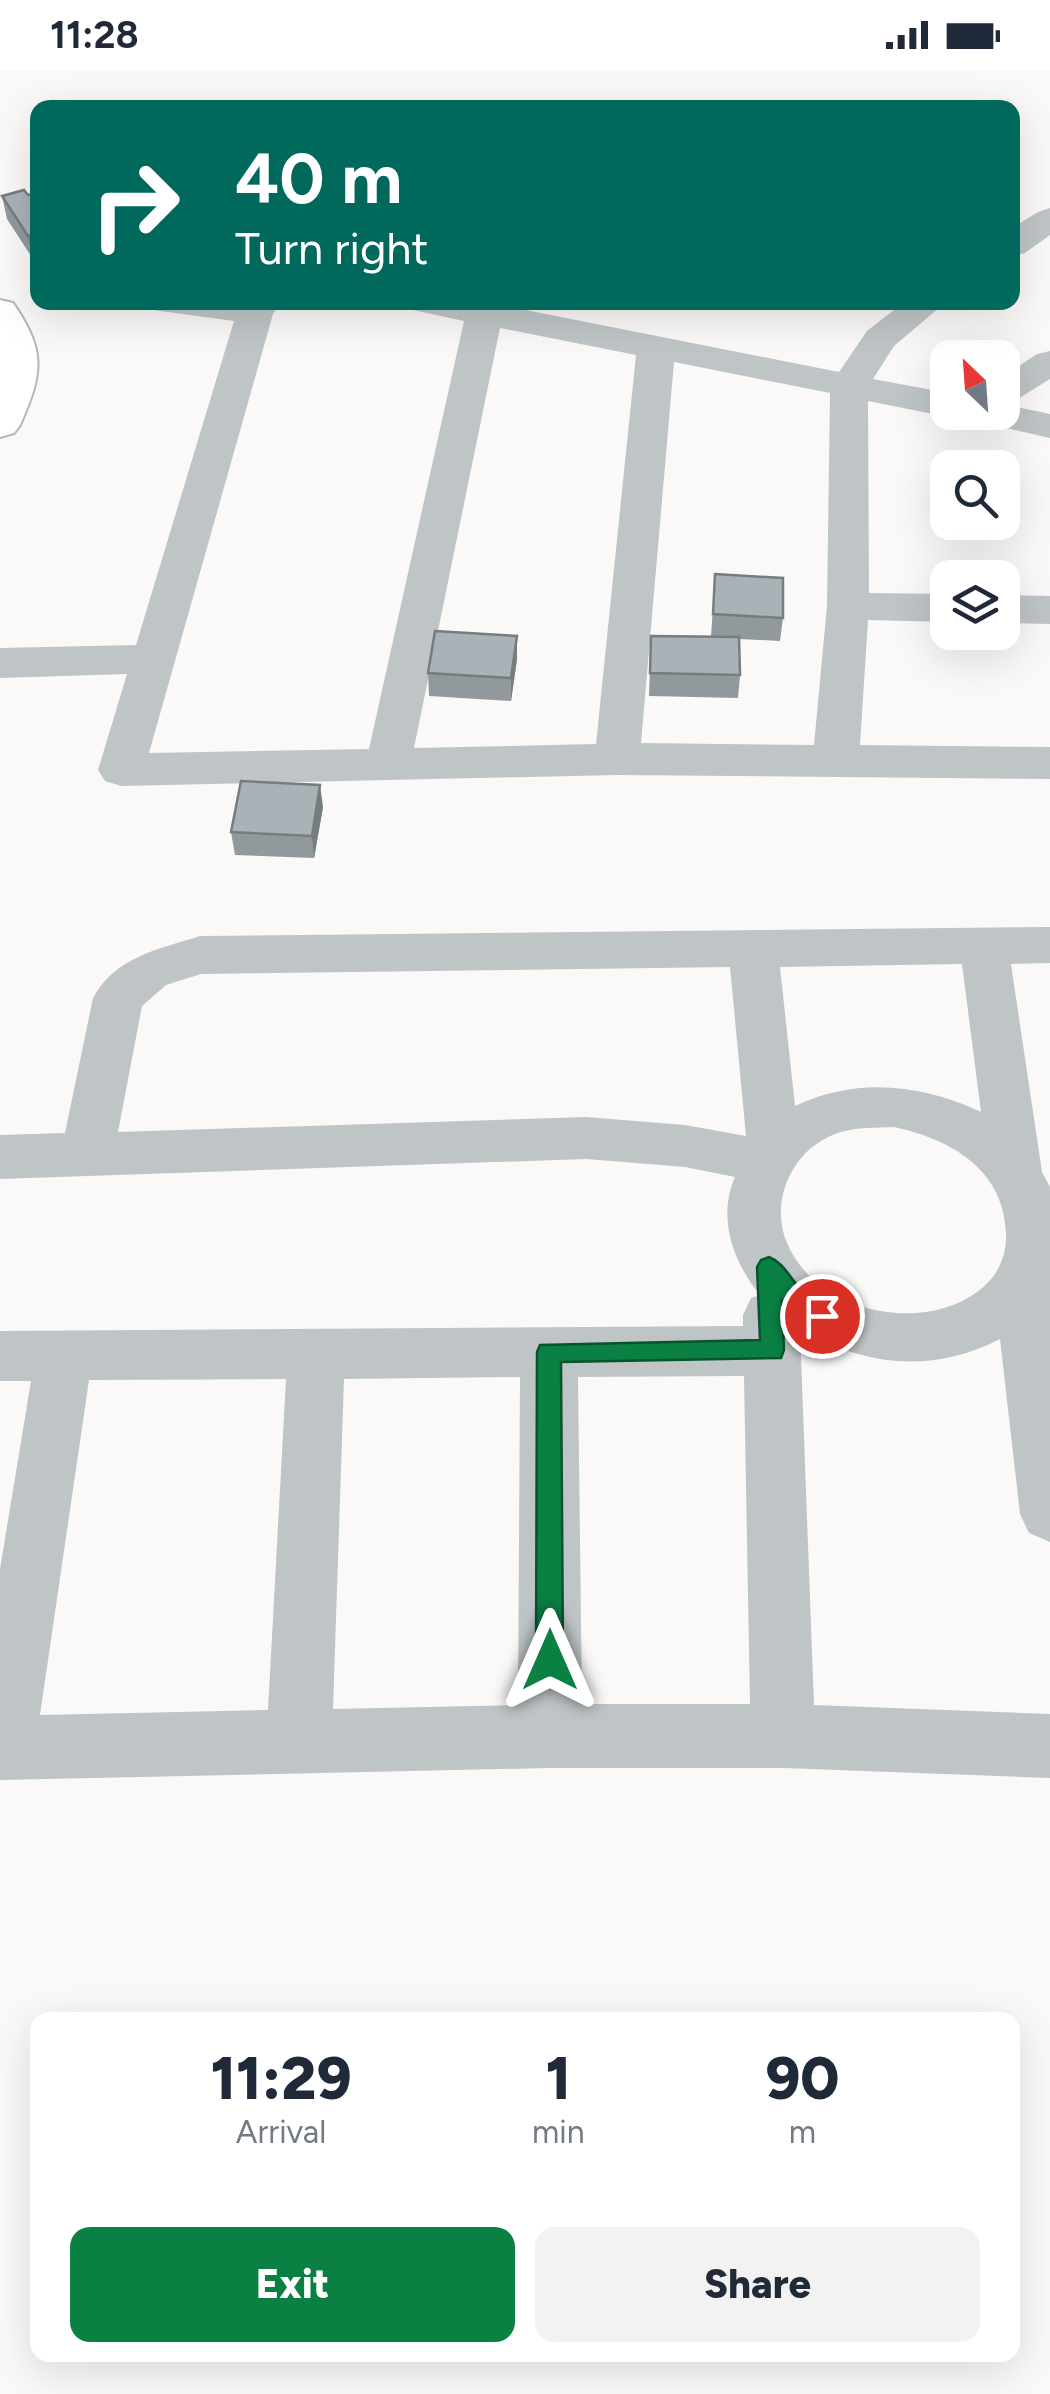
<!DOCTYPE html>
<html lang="en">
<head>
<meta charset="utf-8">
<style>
  body { margin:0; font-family:Figtree,sans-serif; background:#f2f2f3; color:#1f2937; height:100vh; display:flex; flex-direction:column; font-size:38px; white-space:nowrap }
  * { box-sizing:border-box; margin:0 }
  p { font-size:32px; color:#747a83 }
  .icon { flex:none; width:55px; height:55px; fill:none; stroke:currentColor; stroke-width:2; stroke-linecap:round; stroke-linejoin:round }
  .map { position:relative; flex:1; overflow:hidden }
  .side { position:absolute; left:30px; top:1942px; width:990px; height:350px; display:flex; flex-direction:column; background:#fff; border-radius:20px; box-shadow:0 10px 40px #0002 }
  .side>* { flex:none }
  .guide { position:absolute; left:30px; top:30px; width:990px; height:210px; border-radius:20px; box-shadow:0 10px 40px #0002; background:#00695c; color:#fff; overflow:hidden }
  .needle { width:65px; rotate:335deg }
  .buttons { position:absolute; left:930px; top:270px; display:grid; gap:20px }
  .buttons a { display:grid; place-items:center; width:90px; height:90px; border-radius:20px; background:#fff; box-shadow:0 10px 40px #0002; font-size:50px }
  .pin { position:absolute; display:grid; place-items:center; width:85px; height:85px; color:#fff; margin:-42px; border:5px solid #fff; border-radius:50%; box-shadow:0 2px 10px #0007 }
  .me { position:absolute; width:110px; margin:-55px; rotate:0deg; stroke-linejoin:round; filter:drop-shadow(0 0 8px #0008) }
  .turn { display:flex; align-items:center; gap:35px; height:210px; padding:0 40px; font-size:45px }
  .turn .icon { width:130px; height:130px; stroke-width:2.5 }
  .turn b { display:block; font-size:70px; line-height:85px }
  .eta { display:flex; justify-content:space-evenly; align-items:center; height:170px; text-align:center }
  .eta b { font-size:60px; font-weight:800; line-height:70px }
  .action { display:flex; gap:20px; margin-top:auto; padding:20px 40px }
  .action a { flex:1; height:115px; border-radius:20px; background:#0b8043; color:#fff; font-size:40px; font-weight:800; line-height:115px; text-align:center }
  .action a+a { background:#f2f2f3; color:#1f2937 }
  .status { display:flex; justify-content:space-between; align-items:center; height:70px; padding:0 50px; background:#fff; direction:ltr }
  .status svg { height:28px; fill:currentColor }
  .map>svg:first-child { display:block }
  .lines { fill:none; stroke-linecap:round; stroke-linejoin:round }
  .secondary-casing { stroke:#b2b9bc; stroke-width:4 }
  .street { fill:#bfc5c7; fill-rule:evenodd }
  .secondary { fill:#fff; fill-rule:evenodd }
  .wall { fill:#91999d }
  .shaded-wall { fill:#767d7f }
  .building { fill:#a9b2b6; stroke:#767d7f; stroke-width:2.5 }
  .route { fill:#0b8043; stroke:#07532c; stroke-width:2.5 }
</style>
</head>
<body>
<div class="status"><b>11:28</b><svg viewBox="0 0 49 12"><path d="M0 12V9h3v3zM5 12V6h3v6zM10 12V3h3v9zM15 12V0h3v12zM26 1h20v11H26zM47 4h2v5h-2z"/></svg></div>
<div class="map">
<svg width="1050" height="2324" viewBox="0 0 1050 2324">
  <rect width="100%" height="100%" fill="#faf9f8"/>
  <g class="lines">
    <g class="secondary-casing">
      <path id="secondary" d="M0,230l13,3c33,48 30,70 7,122l-6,8 -14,4z"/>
    </g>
    <g class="street">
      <polygon points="1050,138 1050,165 1025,183 1012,186 1012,158 1038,142"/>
      <path d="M148,232h133l-8,12 -124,439 220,-4 95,-428 -51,-11 -5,-8h77l354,70 28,-41 37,-29h42l-52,44 -21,33 75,14v19l14,1 -14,4 -80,-16 1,192 79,1v28l-80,-2 -8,125 190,2v32l-433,-4 -496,11 -16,-5 -7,-11 29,-96 -127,4v-30l136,-3 98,-324 -81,-11zM500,258l136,27 -40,389 -182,4zM674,292l156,31 -3,213 -13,139 -173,-2z"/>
      <polygon points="1050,281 1050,309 1008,335 1050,344 1050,368 971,350 966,342 1002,342 1002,307 1037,284"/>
      <polygon points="1002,525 1050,526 1050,554 1002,553"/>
      <path d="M1050,857v36l-39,1 31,208 8,15v355l-21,-9 -9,-19 -20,-175c-68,35 -135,27 -200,-9l14,375 236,9v64l-267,-10h-233l-550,12v-211l31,-188h-31v-50l743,-5v-11l8,-17 9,-3c-27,-33 -43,-77 -25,-118l-50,-10 -99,-8 -586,20v-44l65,-2 28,-135c22,-41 66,-49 107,-62zM962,894l19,148c-60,-28 -124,-35 -186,-6l-15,-139zM730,897l16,169 -61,-11 -99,-8 -468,15 24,-126 24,-21 35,-11zM894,1057c56,12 110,42 112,106 1,24 -9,45 -29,59 -57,42 -161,20 -190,-49 -19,-44 8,-98 54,-111 16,-5 36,-4 53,-5zM744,1306l6,328h-168l-4,-327zM520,1307l-2,328 -185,4 11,-330zM286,1309l-18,331 -228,5 49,-335z"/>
    </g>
    <use href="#secondary" class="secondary"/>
  </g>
  <g class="wall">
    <polygon points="38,123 38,188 33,189 7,149 2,126 28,125"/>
    <polygon points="715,504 783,548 780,571 739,569 740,605 738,628 649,626 651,566 711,567"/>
    <polygon points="517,589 511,631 429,626 428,603"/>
    <polygon points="323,737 314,788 235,785 231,762"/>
  </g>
  <g class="shaded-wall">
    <polygon points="38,164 38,188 33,189 28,166"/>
    <polygon points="517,566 517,589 511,631 511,608"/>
    <polygon points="320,715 323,737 314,788 312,766"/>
  </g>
  <g class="building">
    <polygon points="24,120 28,125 38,123 38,164 28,166 2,126"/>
    <polygon points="715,504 783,508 783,548 713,544"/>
    <polygon points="435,561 517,566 511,608 428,603"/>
    <polygon points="651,566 739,567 740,605 650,603"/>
    <polygon points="241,711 320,715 312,766 231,762"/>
  </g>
  <path class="route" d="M769,1187c15,6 20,20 31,31 11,10 26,14 33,28l-3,7 -8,3 -40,-26 2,50 -3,8 -220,4 2,298 -4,8 -9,4 -10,-4 -4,-8 1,-308 3,-7 220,-5 -3,-73 4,-7z"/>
</svg>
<div class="buttons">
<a><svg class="needle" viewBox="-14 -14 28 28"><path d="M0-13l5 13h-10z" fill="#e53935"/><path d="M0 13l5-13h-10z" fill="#747a83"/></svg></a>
<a><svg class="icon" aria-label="search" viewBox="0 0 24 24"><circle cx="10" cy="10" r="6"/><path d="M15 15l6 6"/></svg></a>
<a><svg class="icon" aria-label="layers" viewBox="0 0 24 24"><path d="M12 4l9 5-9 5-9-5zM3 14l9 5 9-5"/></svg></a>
</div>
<div class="pin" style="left:822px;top:1246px;background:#d93025"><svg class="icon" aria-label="arrive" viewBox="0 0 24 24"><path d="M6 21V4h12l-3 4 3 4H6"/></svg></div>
<svg class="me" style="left:550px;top:1590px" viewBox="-20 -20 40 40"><path d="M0-17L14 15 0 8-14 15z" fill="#0b8043" stroke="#fff" stroke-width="4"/></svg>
<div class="guide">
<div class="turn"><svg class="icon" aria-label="right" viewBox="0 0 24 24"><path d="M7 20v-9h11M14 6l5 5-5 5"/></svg><div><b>40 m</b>Turn right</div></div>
</div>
<section class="side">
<div class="eta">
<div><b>11:29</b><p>Arrival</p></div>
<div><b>1</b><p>min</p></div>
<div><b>90</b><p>m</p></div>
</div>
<div class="action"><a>Exit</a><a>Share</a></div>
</section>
</div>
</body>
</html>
